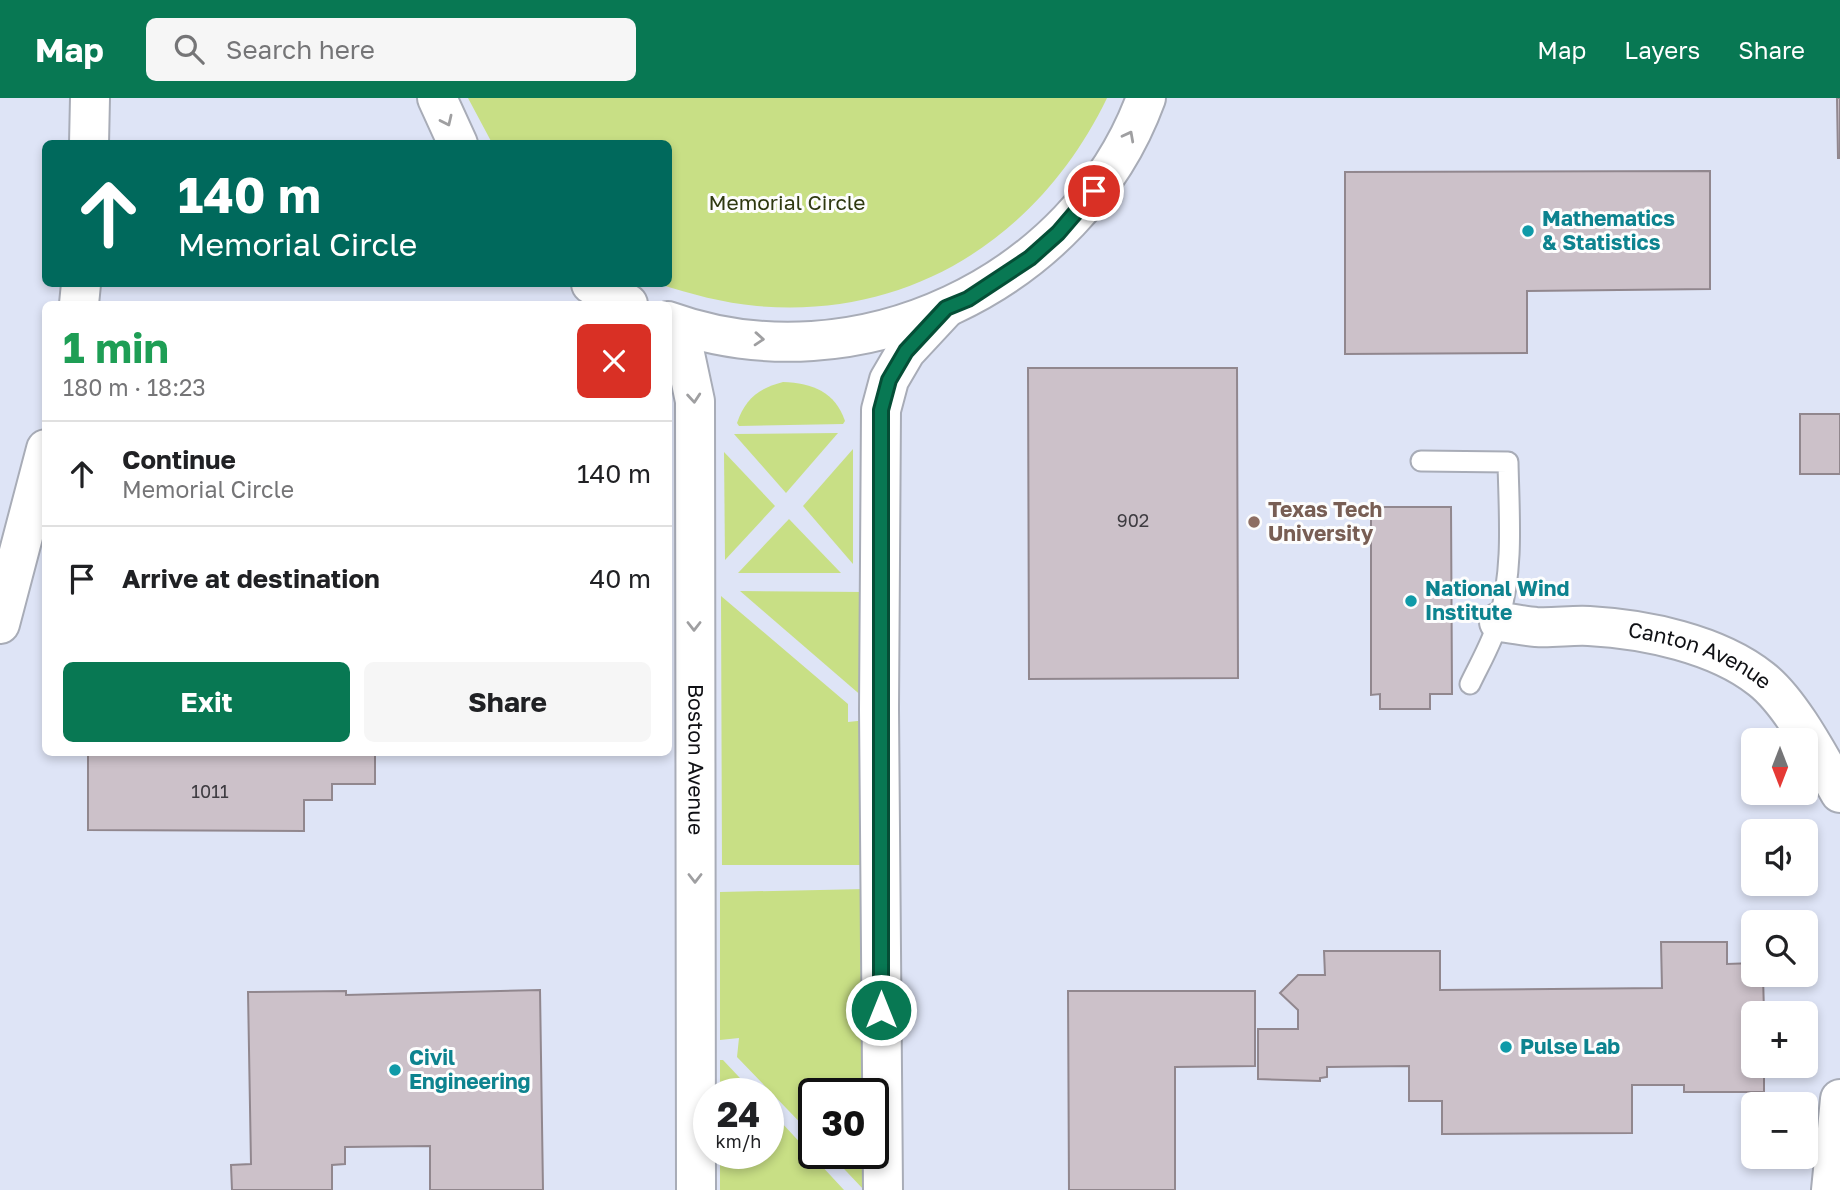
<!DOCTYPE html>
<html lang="en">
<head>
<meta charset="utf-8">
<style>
  body { margin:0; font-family:"Golos Text",sans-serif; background:#f6f6f6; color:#202124; height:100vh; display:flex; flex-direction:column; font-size:26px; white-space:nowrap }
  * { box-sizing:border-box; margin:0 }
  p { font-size:23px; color:#757577 }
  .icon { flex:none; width:38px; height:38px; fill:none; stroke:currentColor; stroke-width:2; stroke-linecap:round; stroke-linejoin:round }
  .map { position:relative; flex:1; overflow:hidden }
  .details { position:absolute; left:42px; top:203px; width:630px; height:455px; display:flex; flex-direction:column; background:#fff; border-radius:10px; box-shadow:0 4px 10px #0003 }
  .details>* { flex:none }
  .hud { position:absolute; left:42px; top:42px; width:630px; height:147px; border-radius:10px; box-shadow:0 4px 10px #0003; background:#00695c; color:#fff; overflow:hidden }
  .needle { width:46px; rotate:180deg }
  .tools { position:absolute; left:1741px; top:630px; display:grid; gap:14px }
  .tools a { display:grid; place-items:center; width:77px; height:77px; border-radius:10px; background:#fff; box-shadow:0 4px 10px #0003; font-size:35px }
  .speed { position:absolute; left:693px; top:980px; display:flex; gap:14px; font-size:35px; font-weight:700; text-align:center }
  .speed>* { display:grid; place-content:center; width:91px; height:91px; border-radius:50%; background:#fff; box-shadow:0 4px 10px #0003; line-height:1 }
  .speed small { font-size:18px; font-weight:400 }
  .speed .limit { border:4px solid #111; border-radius:10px; background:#fff; color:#111 }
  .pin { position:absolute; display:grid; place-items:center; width:60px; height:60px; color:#fff; margin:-30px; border:4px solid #fff; border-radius:50%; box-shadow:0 2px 7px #0007 }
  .me { position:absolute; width:77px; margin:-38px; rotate:0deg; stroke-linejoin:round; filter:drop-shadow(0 0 5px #0008) }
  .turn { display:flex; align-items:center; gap:24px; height:147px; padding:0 21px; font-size:32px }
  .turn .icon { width:91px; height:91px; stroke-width:2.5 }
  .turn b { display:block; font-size:49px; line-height:60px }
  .round { display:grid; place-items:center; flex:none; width:74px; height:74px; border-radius:10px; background:#f6f6f6 }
  .head { display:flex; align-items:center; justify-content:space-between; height:119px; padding:0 21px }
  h1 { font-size:42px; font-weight:700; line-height:52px; color:#1e9e55 }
  .primary-button { display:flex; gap:14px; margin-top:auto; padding:14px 21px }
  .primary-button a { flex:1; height:80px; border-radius:10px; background:#087853; color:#fff; font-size:28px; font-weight:700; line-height:80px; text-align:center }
  .primary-button a+a { background:#f6f6f6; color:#202124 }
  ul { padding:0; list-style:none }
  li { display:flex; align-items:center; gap:21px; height:105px; padding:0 21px; border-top:2px solid #e0e0e0 }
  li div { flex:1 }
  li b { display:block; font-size:26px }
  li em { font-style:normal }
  header { display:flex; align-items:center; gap:42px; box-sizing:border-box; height:98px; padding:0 35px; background:#087853; color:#fff }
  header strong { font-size:33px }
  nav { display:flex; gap:38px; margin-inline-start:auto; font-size:24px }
  .search { width:490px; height:63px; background:#f6f6f6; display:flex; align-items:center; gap:18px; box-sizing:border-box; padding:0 24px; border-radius:10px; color:#757577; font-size:26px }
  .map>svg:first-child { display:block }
  .built { fill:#dee4f6; fill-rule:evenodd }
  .green { fill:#c8df85 }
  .building { fill:#ccc1c9; stroke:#91878e; stroke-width:2 }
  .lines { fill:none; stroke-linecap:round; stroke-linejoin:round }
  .lane-casing { stroke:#a8acb7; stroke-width:23 }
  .street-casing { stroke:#a8acb7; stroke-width:42 }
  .lane { stroke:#fff; stroke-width:19 }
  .street { stroke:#fff; stroke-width:38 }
  .oneway { stroke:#9f9fa1 }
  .route-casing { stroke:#054e36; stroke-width:18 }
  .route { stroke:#087853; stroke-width:12 }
  .culture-dot { fill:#0f9aa8; stroke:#fdfdfd; stroke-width:2.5 }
  .education-dot { fill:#8d6e63; stroke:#fdfdfd; stroke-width:2.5 }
  .labels { text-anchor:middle; stroke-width:6; stroke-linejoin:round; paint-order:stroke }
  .number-label { font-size:18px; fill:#3e3c41 }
  .park-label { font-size:21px; fill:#2f3911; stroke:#fdfdfd }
  .culture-label { font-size:21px; font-weight:bold; fill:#0d838f; stroke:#fdfdfd; text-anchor:start }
  .education-label { font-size:21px; font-weight:bold; fill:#785e54; stroke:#fdfdfd; text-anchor:start }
  .street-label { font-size:21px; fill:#0f1014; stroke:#fdfdfd }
</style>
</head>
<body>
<header>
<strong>Map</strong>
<div class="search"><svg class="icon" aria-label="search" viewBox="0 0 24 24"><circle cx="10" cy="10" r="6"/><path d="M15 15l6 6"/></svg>Search here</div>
<nav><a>Map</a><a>Layers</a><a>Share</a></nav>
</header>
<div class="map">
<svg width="1840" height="1092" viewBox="0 0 1840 1092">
  <rect width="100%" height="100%" fill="#ecf0fc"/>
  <path class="built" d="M0,0h1840v1092h-1840zM46,46h622v140h-622zM46,206h622v448h-622zM1754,642h52v53h-52zM1754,733h52v53h-52zM1754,824h52v53h-52zM1754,915h52v53h-52zM709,996h59v59h-59zM814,996h59v59h-59zM1754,1006h52v53h-52z"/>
  <g class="green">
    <path d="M468,0h639c-66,137 -195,222 -350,208 -34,-3 -66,-12 -98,-22h9v-140l-176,-1z"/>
    <path d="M783,284c30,1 52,10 62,39l-2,3 -104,2 -2,-3c8,-24 22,-35 46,-41z"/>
    <polygon points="838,335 786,395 734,336"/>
    <polygon points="853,351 853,466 803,408"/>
    <polygon points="724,354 775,408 725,462"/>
    <polygon points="789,421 841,475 738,475"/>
    <polygon points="740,493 865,494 864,600"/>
    <polygon points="721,498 848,606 848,624 867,622 867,767 722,767"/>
    <polygon points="866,791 867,996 814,996 814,1039 737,959 739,940 720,942 720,794"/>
    <polygon points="720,962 723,962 755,996 720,996"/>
    <polygon points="768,1010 844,1092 720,1092 720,1055 768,1055"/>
    <polygon points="829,1055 867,1055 864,1092"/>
  </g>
  <g class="building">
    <polygon points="1837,0 1840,0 1840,60 1838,60"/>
    <polygon points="1710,73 1710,191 1527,193 1527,255 1345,256 1345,74"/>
    <polygon points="1028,270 1237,270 1238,580 1029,581"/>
    <rect x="1800" y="316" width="40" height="60"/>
    <polygon points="1371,409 1451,409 1452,596 1430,596 1430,611 1380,611 1380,596 1371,597"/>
    <polygon points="88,654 375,654 375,686 332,686 332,702 304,702 304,733 88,732"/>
    <polygon points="1661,844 1727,844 1727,866 1754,865 1754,877 1763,877 1764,915 1754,915 1754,968 1764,968 1764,994 1684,994 1684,987 1632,987 1632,1035 1442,1036 1442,1003 1409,1003 1409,968 1327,969 1327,979 1320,980 1320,983 1258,981 1258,931 1298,931 1298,912 1280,895 1298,877 1325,877 1324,853 1440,853 1440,892 1662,890"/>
    <polygon points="540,892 543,1092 430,1092 430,1048 345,1049 345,1066 332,1067 332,1092 232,1092 231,1067 251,1066 248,894 346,893 346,897"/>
    <polygon points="1068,893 1255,893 1255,968 1175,969 1175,1092 1069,1092"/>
  </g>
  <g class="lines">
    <g class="lane-casing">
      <path id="lane" d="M1421,363l87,1c1,52 6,106 -9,157 -6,22 -19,44 -29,65"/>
    </g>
    <g class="street-casing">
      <g id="street">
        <polyline points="437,0 458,46"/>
        <polyline points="89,46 90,0"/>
        <polyline points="591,186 628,206"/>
        <polyline points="79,206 81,186"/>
        <path d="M668,223c188,68 410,-37 478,-223"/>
        <path id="s1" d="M668,240l17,16 10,47 1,789"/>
        <path id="s2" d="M1499,524c12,1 25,4 37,5 18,1 36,-2 53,-1 56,3 128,18 172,53 30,23 60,81 79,114"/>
        <polyline points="0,526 46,351"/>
        <polyline points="883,1092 879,611 881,312 889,282 906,253 946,210"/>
        <polyline points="1831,1092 1840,1001"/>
      </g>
    </g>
    <use href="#lane" class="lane"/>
    <use href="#street" class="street"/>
  </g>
  <defs><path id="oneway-chevron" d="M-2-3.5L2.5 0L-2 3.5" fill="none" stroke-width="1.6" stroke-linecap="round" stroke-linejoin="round" transform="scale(1.75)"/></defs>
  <g class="oneway">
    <use href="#oneway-chevron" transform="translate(447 23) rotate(65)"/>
    <use href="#oneway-chevron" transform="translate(1129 38) rotate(-62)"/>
    <use href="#oneway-chevron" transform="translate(759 241) rotate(4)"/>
    <use href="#oneway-chevron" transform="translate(694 300) rotate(85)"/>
    <use href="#oneway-chevron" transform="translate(694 528) rotate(90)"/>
    <use href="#oneway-chevron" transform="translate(695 780) rotate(90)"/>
  </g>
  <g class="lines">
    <g class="route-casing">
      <polyline id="route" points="881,912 881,312 889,282 906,253 946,210 968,201 1030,160 1058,135 1094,93"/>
    </g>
    <use href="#route" class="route"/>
  </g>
  <g class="culture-dot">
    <circle cx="1528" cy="133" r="7"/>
    <circle cx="1411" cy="503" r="7"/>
    <circle cx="1506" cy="949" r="7"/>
    <circle cx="395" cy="972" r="7"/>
  </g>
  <circle class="education-dot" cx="1254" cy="424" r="7"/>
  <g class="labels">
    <g class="number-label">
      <text x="1133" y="429">902</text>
      <text x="210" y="700">1011</text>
    </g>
    <g class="park-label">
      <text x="787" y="112">Memorial Circle</text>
    </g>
    <g class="culture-label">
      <text x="1542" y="128">Mathematics<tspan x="1542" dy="24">&amp; Statistics</tspan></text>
      <text x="1425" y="498">National Wind<tspan x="1425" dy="24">Institute</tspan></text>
      <text x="1520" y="956">Pulse Lab</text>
      <text x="409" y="967">Civil<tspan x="409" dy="24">Engineering</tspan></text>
    </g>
    <g class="education-label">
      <text x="1268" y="419">Texas Tech<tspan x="1268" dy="24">University</tspan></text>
    </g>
    <g class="street-label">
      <text dy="7" stroke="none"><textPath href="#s2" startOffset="206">Canton Avenue</textPath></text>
      <text dy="7" stroke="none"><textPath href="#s1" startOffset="430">Boston Avenue</textPath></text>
    </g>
  </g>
</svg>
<div class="tools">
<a><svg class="needle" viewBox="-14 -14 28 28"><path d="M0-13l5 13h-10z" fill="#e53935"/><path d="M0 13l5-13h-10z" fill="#757577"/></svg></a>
<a><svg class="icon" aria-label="sound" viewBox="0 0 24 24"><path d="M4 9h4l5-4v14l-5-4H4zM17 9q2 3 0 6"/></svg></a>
<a><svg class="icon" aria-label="search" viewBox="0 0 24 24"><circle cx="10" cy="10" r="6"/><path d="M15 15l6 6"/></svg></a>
<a>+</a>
<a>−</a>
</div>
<div class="speed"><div>24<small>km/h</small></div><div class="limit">30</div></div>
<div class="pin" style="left:1094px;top:93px;background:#d93025"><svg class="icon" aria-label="arrive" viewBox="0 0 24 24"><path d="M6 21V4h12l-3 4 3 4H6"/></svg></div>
<svg class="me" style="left:881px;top:912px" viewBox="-20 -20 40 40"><circle r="17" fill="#087853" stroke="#fff" stroke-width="3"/><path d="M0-11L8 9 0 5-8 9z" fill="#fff"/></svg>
<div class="hud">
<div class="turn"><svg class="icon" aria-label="ahead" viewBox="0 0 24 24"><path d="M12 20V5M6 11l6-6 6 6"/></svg><div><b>140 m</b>Memorial Circle</div></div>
</div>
<section class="details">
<div class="head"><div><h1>1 min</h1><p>180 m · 18:23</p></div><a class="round" style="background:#d93025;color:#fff"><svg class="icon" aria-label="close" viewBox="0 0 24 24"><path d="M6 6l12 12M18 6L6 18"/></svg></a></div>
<ul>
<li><svg class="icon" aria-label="ahead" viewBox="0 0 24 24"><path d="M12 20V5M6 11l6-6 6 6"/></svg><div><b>Continue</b><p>Memorial Circle</p></div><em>140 m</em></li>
<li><svg class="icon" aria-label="arrive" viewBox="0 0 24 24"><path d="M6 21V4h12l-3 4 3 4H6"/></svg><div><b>Arrive at destination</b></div><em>40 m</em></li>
</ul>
<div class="primary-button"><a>Exit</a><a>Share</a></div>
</section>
</div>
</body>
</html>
